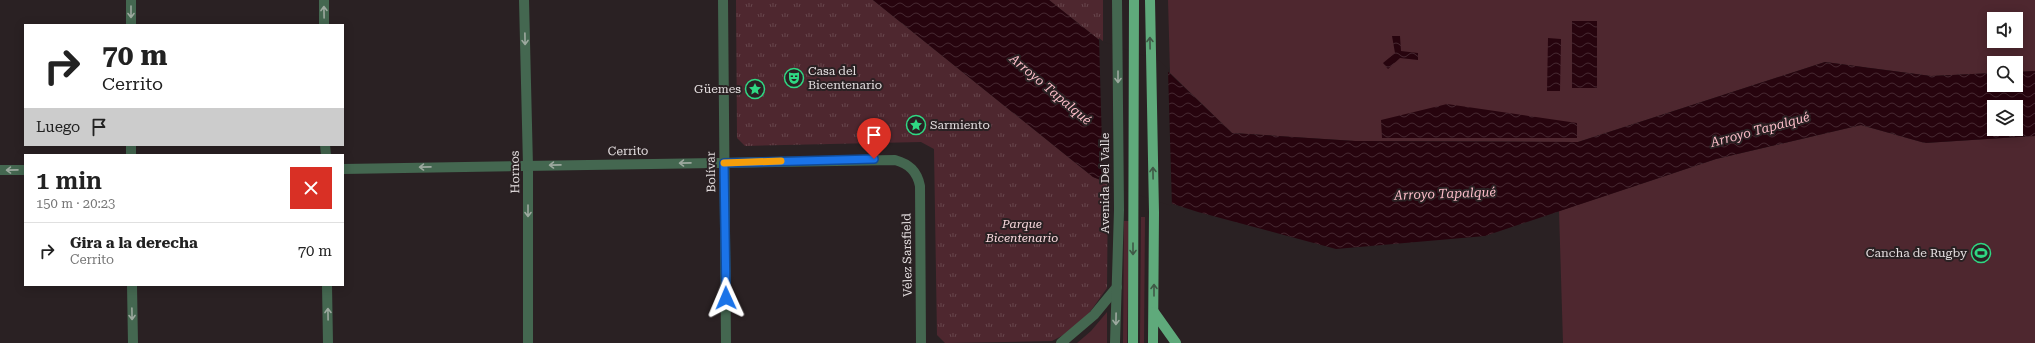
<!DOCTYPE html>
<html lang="es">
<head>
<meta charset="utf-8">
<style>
  body { margin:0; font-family:"Roboto Serif",serif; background:#f2f2f2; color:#222; height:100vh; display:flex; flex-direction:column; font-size:15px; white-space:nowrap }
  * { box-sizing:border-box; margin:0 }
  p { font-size:13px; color:#767676 }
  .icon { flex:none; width:22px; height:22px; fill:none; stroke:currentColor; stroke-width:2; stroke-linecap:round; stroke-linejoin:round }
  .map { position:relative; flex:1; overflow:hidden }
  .sheet { position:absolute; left:24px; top:154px; width:320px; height:132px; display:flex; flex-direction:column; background:#fff; border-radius:0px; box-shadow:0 2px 10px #0003 }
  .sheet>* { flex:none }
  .top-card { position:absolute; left:24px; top:24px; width:320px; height:122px; border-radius:0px; box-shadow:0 2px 10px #0003; background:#fff; color:#222; overflow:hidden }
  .controls { position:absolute; left:1987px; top:12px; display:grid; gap:8px }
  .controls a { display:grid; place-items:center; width:36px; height:36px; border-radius:0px; background:#fff; box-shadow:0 2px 10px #0003; font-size:20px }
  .pin { position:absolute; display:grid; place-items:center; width:34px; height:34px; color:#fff; margin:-41px -17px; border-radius:50% 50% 50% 0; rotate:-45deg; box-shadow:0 0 4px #0007 }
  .pin .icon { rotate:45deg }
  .me { position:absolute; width:44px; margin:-22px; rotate:359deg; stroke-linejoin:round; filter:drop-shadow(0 0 3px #0008) }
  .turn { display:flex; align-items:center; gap:14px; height:84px; padding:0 12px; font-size:18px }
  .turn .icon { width:52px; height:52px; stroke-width:2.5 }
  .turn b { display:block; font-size:28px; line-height:34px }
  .then { display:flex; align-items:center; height:38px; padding:0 12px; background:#0003; gap:8px; font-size:15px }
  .round { display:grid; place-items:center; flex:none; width:42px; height:42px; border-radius:0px; background:#f2f2f2 }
  .summary { display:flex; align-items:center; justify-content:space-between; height:68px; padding:0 12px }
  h1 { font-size:24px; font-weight:600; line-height:30px }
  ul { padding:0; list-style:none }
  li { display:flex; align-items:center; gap:12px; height:56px; padding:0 12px; border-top:1px solid #e0e0e0 }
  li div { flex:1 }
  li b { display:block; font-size:15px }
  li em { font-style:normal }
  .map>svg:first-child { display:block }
  .grass { fill:#4e272f; fill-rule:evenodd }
  .park { fill:url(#park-tufts) }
  .water { fill:url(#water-waves); fill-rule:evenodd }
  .pier { fill:#2a2123 }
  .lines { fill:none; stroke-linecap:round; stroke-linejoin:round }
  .minor { stroke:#446750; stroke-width:10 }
  .major { stroke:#5faa7b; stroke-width:10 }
  .oneway { stroke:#9da99f }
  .oneway2 { stroke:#3f5846 }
  .route-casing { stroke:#114b97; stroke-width:10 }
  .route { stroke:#1a73e8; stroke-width:7 }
  .slow { stroke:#f59e0b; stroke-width:7 }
  .labels { text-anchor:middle; stroke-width:4; stroke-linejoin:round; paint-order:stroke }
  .poi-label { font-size:12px; fill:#e5dfe0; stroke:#2a2123; text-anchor:start }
  .street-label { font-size:12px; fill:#e5dfe0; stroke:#2a2123 }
  .park-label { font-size:12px; font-style:italic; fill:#f8d8dd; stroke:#2a2123 }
  .water-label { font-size:13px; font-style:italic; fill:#fbbdc8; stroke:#2a2123 }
</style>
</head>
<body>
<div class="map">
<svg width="2035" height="343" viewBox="0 0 2035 343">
  <defs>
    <pattern id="park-tufts" width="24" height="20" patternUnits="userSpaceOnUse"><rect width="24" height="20" fill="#4e272f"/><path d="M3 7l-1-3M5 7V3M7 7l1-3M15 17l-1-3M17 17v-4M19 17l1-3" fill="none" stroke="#67464d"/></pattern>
    <pattern id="water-waves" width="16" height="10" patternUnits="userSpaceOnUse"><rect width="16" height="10" fill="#27040e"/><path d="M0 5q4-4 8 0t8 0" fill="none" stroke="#462831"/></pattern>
  </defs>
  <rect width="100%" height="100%" fill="#2a2123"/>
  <g class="grass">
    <path d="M1168,0h867v71l-19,1v-9h-22v10l-63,3 -106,-14 -247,80 -223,-1 -123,-8 -62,-60zM1994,19h22v22h-22z"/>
    <polygon points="1861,125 1925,143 2035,136 2035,343 1563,343 1559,211 1716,159"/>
    <polygon points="1141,217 1145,217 1144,343 1140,343"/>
    <polygon points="1124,221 1129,221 1127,343 1123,343"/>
    <polygon points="1107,312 1107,343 1077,343 1091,331"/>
  </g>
  <g class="park">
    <polygon points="736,0 873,0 1093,177 1108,183 1107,288 1087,316 1069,332 1052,341 945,343 937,335 934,149 921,142 745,146 737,138"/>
    <polygon points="1049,0 1103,0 1103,43"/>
  </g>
  <g class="water">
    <path d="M873,0h176l54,43 56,20 73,70 123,8 223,1 247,-80 106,14 63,-3v12h22v-13l19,-1v65l-110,7 -64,-18 -145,34 -231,77 -149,13 -138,-37 -90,-29 -15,-6zM1994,107h22v22h-22z"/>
    <rect x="1572" y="21" width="25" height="67"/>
    <polygon points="1392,36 1400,36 1401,51 1418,53 1418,60 1400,58 1388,69 1383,63 1395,53"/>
    <polygon points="1548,38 1561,39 1560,91 1547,91"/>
    <polygon points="1447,104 1577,123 1577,138 1382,138 1381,120"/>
  </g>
  <polygon class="pier" points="1099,38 1104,42 1160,61 1168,69 1172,206 1103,183"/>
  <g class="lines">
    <g class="minor">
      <polyline points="324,0 324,25"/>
      <polyline points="524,0 528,166 528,343"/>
      <polyline points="723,0 726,343"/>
      <polyline points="131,25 131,0"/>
      <polyline points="325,145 326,155"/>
      <polyline points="131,155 131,145"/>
      <path d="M343,169l552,-9c14,4 22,11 25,26l1,157"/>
      <polyline points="0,170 25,170"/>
      <polyline points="132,285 133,343"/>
      <polyline points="327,285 328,343"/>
      <polyline points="1061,343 1094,315 1117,287"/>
      <polyline points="1115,343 1119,210 1117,0"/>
    </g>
    <g class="major">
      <polyline points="1150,0 1154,212 1153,343"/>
      <polyline points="1154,312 1176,343"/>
      <polyline points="1133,343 1134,0"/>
    </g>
  </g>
  <defs><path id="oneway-shaft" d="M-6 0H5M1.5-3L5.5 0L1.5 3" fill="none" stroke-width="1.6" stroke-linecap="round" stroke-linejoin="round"/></defs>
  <g class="oneway">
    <use href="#oneway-shaft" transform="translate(131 12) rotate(90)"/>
    <use href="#oneway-shaft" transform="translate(324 12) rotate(-91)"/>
    <use href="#oneway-shaft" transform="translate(525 39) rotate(89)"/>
    <use href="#oneway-shaft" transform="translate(1118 77) rotate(90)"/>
    <use href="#oneway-shaft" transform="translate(685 163) rotate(179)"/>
    <use href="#oneway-shaft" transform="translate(555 165) rotate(179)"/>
    <use href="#oneway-shaft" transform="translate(425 167) rotate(179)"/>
    <use href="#oneway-shaft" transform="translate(12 170) rotate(179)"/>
    <use href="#oneway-shaft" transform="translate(528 211) rotate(90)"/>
    <use href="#oneway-shaft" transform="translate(132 314) rotate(89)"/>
    <use href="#oneway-shaft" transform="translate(328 314) rotate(-91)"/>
    <use href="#oneway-shaft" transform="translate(1116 319) rotate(91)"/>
  </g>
  <g class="oneway2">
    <use href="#oneway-shaft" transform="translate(1150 43) rotate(-91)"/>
    <use href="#oneway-shaft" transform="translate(1153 173) rotate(-91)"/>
    <use href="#oneway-shaft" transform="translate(1133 249) rotate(90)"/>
    <use href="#oneway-shaft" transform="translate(1154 290) rotate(-90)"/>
  </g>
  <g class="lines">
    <g class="route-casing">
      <polyline id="route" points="726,298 724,163 874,159"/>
    </g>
    <use href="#route" class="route"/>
    <polyline class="slow" points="724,163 781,161"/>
  </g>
  <defs>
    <g id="theatre-ring" transform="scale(1)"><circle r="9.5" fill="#2a2123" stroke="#2fd883" stroke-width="1.5"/><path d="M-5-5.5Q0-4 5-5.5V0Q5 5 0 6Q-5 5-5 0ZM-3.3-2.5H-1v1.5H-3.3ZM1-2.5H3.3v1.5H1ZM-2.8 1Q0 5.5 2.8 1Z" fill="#2fd883"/></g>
    <g id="sight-ring" transform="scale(1)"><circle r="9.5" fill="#2a2123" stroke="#2fd883" stroke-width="1.5"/><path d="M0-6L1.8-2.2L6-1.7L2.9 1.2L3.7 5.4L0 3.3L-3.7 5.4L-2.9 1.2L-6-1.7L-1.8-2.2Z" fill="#2fd883"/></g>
    <g id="stadium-ring" transform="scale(1)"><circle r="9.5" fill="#2a2123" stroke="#2fd883" stroke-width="1.5"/><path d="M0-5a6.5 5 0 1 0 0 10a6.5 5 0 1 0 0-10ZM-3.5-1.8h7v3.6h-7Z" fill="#2fd883"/></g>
  </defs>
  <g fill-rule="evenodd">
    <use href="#theatre-ring" x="794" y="78"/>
    <use href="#sight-ring" x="755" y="89"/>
    <use href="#sight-ring" x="916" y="125"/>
    <use href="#stadium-ring" x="1981" y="253"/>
  </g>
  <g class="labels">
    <g class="poi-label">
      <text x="808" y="75">Casa del<tspan x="808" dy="14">Bicentenario</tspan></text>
      <text x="741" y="93" text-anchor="end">Güemes</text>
      <text x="930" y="129">Sarmiento</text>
      <text x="1967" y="257" text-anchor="end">Cancha de Rugby</text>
    </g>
    <g class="street-label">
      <text transform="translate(628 151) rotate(-1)" y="4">Cerrito</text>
      <text transform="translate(515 172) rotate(-91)" y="4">Hornos</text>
      <text transform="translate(711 172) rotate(-91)" y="4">Bolívar</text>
      <text transform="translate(1105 183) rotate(-90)" y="4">Avenida Del Valle</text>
      <text transform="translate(907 255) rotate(-91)" y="4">Vélez Sarsfield</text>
    </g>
    <g class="park-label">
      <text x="1022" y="228">Parque<tspan x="1022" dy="14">Bicentenario</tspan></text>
    </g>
    <g class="water-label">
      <text transform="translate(1051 89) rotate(40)" y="5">Arroyo Tapalqué</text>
      <text transform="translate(1760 129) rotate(-15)" y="5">Arroyo Tapalqué</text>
      <text transform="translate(1445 193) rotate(-2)" y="5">Arroyo Tapalqué</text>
    </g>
  </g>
</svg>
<div class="controls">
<a><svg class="icon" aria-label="sound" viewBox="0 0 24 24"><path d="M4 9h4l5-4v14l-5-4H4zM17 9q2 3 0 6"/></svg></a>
<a><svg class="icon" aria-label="search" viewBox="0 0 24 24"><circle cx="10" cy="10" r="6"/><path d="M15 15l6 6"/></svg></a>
<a><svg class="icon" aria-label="layers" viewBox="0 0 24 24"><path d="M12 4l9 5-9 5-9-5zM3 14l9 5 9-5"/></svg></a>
</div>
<div class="pin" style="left:874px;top:159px;background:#d93025"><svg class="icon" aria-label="arrive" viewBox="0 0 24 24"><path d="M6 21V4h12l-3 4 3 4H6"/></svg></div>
<svg class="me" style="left:726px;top:298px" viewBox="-20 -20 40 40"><path d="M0-17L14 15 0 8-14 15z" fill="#1a73e8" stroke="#fff" stroke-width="4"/></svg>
<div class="top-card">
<div class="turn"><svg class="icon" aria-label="right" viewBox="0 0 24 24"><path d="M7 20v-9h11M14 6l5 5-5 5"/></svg><div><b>70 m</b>Cerrito</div></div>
<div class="then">Luego<svg class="icon" aria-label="arrive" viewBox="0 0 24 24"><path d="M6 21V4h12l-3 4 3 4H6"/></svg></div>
</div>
<section class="sheet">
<div class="summary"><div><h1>1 min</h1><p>150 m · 20:23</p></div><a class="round" style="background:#d93025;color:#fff"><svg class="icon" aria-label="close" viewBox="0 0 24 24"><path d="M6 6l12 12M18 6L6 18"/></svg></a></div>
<ul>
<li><svg class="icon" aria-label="right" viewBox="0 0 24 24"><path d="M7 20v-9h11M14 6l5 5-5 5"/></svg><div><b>Gira a la derecha</b><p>Cerrito</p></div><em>70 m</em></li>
</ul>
</section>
</div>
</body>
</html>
